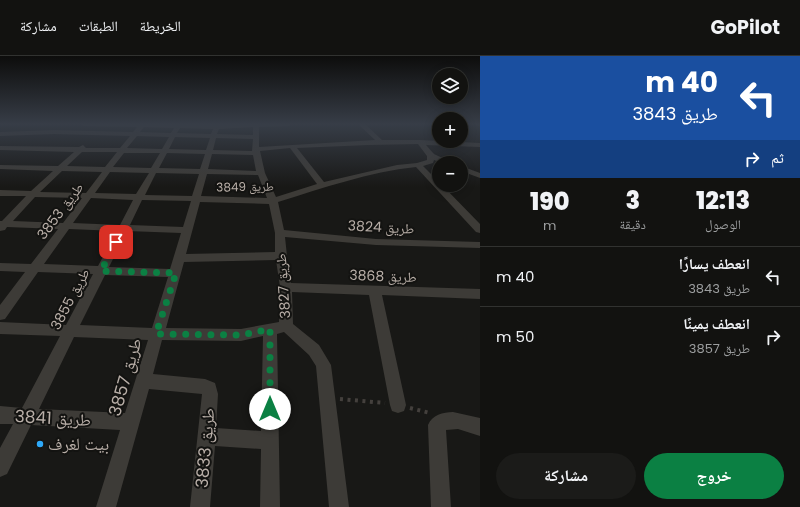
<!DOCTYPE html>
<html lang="ar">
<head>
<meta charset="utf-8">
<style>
  body { margin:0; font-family:Poppins,"Noto Naskh Arabic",sans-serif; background:#1b1b19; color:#f1f3f6; direction:rtl; height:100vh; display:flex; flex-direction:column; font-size:15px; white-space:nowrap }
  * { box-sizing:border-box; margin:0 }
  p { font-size:13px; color:#9c9e9f }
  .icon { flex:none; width:22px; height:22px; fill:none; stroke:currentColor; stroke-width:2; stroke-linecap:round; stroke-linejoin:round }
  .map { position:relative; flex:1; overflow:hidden; direction:ltr }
  .details { display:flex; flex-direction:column; background:#121210; width:320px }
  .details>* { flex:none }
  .top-card { background:#1a4fa0; color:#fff; overflow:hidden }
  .fabs { position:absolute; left:432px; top:12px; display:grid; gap:8px }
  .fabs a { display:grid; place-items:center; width:36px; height:36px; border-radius:50%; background:#121210; box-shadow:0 2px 10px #0003,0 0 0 1px #313230; font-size:20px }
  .pin { position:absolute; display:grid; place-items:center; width:34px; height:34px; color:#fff; margin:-17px; border-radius:8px; box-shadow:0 2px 6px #0006 }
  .me { position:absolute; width:44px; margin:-22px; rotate:0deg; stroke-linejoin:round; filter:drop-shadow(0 0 3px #0008) }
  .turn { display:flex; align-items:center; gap:14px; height:84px; padding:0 16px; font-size:18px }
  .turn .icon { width:52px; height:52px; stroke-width:2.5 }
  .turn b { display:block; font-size:28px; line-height:34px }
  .then { display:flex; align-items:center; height:38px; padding:0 16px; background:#0003; gap:8px; font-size:15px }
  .eta { display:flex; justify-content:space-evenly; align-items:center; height:68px; text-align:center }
  .eta b { font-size:24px; font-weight:800; line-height:28px }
  .action { display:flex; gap:8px; margin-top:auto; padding:8px 16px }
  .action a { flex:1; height:46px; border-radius:24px; background:#0b8043; color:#fff; font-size:16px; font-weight:800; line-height:46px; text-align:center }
  .action a+a { background:#1b1b19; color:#f1f3f6 }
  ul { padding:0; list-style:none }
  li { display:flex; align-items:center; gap:12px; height:60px; padding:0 16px; border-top:1px solid #313230 }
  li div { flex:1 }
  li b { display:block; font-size:15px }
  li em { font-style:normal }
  header { display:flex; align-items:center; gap:24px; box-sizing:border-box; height:56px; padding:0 20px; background:#121210; border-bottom:1px solid #313230 }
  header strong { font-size:19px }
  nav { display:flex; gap:22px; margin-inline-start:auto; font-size:14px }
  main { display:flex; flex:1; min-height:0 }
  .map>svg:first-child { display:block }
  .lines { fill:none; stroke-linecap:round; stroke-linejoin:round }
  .path { stroke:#44403d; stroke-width:4; stroke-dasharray:3 4.5; stroke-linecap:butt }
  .street { fill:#3d3b37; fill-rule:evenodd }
  .route { stroke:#0b8043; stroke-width:7; stroke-dasharray:0 12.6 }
  .poi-dot { fill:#2ea9f9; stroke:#131311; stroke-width:1.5 }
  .labels { text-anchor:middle; stroke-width:4; stroke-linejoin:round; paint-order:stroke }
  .far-street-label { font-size:12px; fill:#b9afa8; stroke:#131311 }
  .street-label { font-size:14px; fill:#b9afa8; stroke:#131311 }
  .near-street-label { font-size:17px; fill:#b9afa8; stroke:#131311 }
  .near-poi-label { font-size:17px; fill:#b9afa8; stroke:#131311; text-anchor:start }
</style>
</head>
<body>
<header>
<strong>GoPilot</strong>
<nav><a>الخريطة</a><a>الطبقات</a><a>مشاركة</a></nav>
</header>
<main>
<section class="details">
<div class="top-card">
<div class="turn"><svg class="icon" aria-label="left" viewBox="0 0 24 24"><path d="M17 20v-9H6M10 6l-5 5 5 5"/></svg><div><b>40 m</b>طريق 3843</div></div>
<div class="then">ثم<svg class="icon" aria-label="right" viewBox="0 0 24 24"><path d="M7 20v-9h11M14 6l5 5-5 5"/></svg></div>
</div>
<div class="eta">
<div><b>12:13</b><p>الوصول</p></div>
<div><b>3</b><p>دقيقة</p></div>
<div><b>190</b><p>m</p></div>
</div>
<ul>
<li><svg class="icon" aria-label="left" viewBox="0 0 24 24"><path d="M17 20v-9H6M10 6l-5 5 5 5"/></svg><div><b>انعطف يسارًا</b><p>طريق 3843</p></div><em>40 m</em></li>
<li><svg class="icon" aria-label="right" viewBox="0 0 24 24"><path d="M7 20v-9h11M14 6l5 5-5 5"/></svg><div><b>انعطف يمينًا</b><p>طريق 3857</p></div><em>50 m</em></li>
</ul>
<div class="action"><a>خروج</a><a>مشاركة</a></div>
</section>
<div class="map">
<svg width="480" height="451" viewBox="0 0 480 451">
  <rect width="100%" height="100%" fill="#181816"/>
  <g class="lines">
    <g class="path">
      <polyline points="340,343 385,347"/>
      <polyline points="410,352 430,357"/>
    </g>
    <g class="street">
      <path d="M81,68h211l-3,2 -30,1v20l116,-7 -17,-16h7l17,16h38l60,3v4l-54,-2 8,9 19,9h-11l-8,-3 -1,3 -10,3 16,16v3h3l38,39v9l-4,-1 -60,-65c-47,5 -93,21 -138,35l6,28 92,9 104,3v6l-104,-3 -91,-8 2,19 4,27 189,6v10l-98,-4 24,110 -2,6 -6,2 -6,-2 -2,-6 -21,-110 -77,-3 1,32 26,21 12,20 18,142h-20l-13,-141 -7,-11 -25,-23 -7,2 3,173h-20l1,-58 -46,-3 -5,61h-20l12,-113 -53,-5 -33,118h-20l24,-77 -89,-5 -24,49 -7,3v-29l13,-24h-13v-18l22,2 38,-72 -60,-2v-12l66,3 27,-51 -55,-2 -33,47 -5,1v-15l25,-33 -25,-1v-8l31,1 27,-35 -51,-2 -2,3 -5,1v-10h2l24,-25h-26v-6l31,1 22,-20 -53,-2v-4l58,1 16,-14 -74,-2v-4l79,1 4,-2 3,3h34l10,-12 -76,-2 -54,2v-4l54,-2 79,2 4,-5 -53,-1zM144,71l30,1 -3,5 -31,-1zM253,71v8l-36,-1 2,-5zM180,72l33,1 -2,5 -34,-1zM137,80l32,1 -7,12 -35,-1zM175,81l35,1 -4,12 -37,-1zM216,82l37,1 -1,12 -39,-1zM418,88l9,12v4l-10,3 -20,2 -73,17 -27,-34 71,-3zM290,92l27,36 -41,13 -11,-24 -5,-22zM82,96h35l-12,15 -38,-1zM124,97h36l-9,15 -38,-1zM167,97l38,1 -5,15 -41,-1zM212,98l41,1 3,16 -48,-2zM62,115l40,1 -16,21 -46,-1zM110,116l39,1 -13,21 -41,-1zM156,117l43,1 -7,22 -47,-1zM207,118l51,1 9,23 -66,-2zM35,141l47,1 -19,25 -50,-2zM91,142l42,2 -13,25 -47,-2zM142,144l49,1 -8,26 -53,-2zM200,146l69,2 6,29v19l-89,2zM69,173l48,2 -19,35 -54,-2zM127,175l54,2 -11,36 -61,-2zM276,204l4,27 -1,35 -38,7 -75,-1 18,-66zM105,219l63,2 -16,51 -72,-3zM263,280l-2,95 -45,-3 2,-34 -3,-11 -10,-4 -52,-5 9,-34 79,1zM74,281l74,3 -23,73 -86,-4z"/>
      <polygon points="434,68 439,68 439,71"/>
      <polygon points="476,68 480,68 480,70 477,69"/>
      <polygon points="461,110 480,117 480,122 461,115"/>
      <path d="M453,356l27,6v18l-22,-7 -12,1 5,77h-20l-3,-82c4,-10 15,-13 25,-13z"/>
    </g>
  </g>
  <linearGradient id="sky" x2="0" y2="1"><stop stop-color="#0d0d0c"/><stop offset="0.52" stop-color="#373d47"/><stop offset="1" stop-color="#373d47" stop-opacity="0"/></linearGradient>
  <rect width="480" height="131" fill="url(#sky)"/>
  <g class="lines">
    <polyline class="route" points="116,186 101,215 176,217 156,278 241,279 270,273 270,353"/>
  </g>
  <circle class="poi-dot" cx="40" cy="388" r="4"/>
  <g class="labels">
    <g class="far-street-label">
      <text transform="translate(245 131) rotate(-1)" y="4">طريق 3849</text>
    </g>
    <g class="street-label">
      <text transform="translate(60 155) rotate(-53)" y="5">طريق 3853</text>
      <text transform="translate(381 171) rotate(3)" y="5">طريق 3824</text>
      <text transform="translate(383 220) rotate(2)" y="5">طريق 3868</text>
      <text transform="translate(283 230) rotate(-94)" y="5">طريق 3827</text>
      <text transform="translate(70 243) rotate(-62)" y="5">طريق 3855</text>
    </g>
    <g class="near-street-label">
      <text transform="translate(125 321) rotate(-74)" y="6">طريق 3857</text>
      <text transform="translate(53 362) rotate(3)" y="6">طريق 3841</text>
      <text transform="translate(205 392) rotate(-85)" y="6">طريق 3833</text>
    </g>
    <g class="near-poi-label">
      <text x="48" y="394">بيت لغرف</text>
    </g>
  </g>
</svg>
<div class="fabs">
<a><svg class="icon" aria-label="layers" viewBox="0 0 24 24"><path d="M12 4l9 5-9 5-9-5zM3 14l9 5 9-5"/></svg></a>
<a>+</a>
<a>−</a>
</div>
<div class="pin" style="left:116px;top:186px;background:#d93025"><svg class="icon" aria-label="arrive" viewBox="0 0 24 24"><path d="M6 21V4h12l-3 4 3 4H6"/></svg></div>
<svg class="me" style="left:270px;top:353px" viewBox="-20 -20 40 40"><circle r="19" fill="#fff"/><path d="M0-13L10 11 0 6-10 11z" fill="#0b8043"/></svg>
</div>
</main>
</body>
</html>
